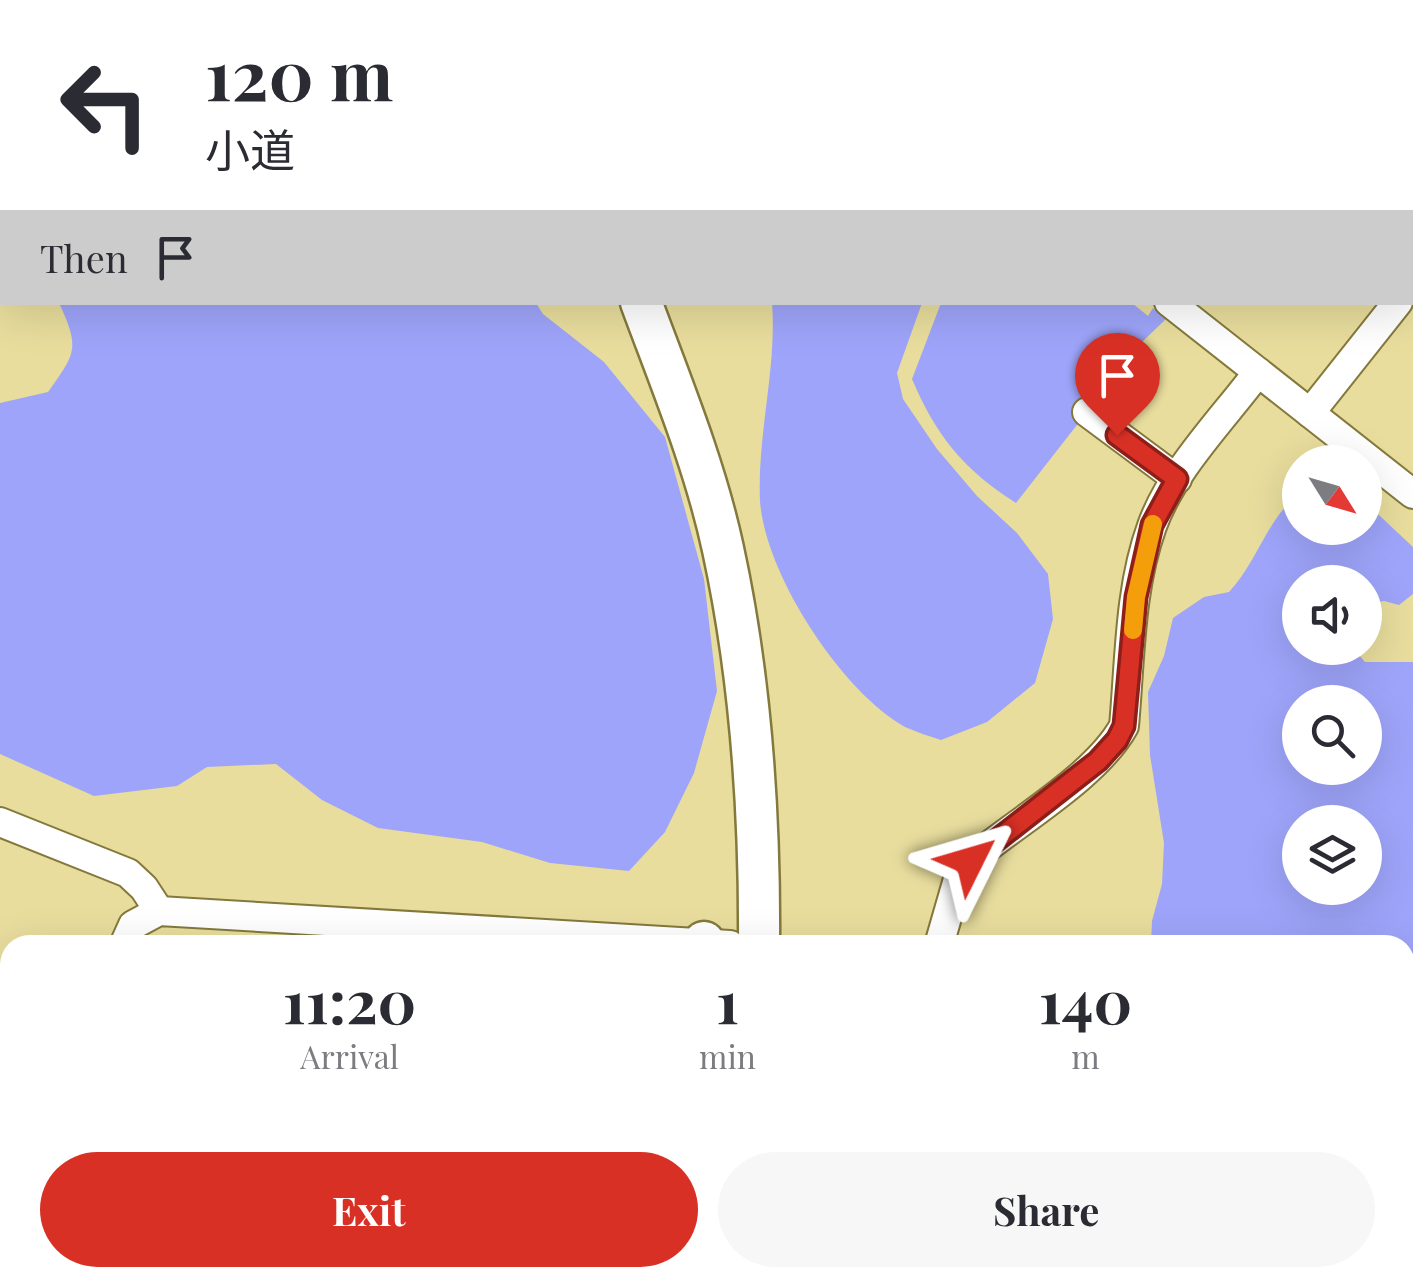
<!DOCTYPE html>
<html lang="en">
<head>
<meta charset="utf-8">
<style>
  body { margin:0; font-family:"Playfair Display","Noto Sans JP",serif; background:#f7f7f7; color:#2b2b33; height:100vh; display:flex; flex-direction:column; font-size:38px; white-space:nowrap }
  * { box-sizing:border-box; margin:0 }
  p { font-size:32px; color:#7c7c81 }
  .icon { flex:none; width:55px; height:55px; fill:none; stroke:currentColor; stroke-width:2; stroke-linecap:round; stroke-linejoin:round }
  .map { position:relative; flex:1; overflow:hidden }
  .sheet { position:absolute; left:0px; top:935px; width:1415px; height:352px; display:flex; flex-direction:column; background:#fff; border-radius:30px 30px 0 0; box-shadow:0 10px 40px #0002 }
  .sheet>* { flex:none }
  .hud { position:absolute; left:0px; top:0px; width:1415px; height:305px; box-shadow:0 10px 40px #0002; background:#fff; color:#2b2b33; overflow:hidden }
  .needle { width:65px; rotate:127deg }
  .buttons { position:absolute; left:1282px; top:445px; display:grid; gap:20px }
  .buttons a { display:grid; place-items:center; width:100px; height:100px; border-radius:50%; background:#fff; box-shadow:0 10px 40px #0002; font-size:50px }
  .pin { position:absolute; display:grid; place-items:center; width:85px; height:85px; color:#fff; margin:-102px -42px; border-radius:50% 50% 50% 0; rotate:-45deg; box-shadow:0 0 10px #0007 }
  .pin .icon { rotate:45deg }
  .me { position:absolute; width:110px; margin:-55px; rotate:50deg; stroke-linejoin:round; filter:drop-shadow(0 0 8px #0008) }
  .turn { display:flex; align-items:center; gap:35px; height:210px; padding:0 40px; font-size:45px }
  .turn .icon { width:130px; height:130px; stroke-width:2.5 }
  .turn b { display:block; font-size:70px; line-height:85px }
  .then { display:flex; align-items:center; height:95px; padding:0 40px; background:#0003; gap:20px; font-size:38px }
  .eta { display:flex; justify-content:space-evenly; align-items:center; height:170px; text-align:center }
  .eta b { font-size:60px; font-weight:700; line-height:70px }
  .button { display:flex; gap:20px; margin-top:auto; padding:20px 40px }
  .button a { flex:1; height:115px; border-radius:60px; background:#d93025; color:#fff; font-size:40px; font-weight:700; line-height:115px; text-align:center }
  .button a+a { background:#f7f7f7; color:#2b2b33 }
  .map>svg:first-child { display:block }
  .green { fill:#9ea4f9; fill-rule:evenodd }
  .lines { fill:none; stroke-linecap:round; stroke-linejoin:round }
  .street-casing { stroke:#84793c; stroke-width:32 }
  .secondary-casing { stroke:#84793c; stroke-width:45 }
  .street { stroke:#fff; stroke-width:28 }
  .secondary { stroke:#fff; stroke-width:40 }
  .route-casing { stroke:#8d1f18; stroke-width:25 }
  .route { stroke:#d93025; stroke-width:18 }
  .slow { stroke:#f59e0b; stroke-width:18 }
</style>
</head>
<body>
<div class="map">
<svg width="1413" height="1287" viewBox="0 0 1413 1287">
  <rect width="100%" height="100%" fill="#e8dd9d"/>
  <g class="green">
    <path d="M59,303h477l7,11 61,48 61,75 39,142 13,112 -23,82 -29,59 -36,39 -79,-8 -68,-21 -104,-14 -56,-28 -46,-36 -69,3 -30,19 -83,10 -94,-42v-351l48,-11c28,-39 32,-44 11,-89z"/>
    <path d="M772,303h150l-25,70 6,26 34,50 40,47 40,37 31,41 5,45 -18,64 -48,39 -46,18c-12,-4 -25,-8 -36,-13 -64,-36 -140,-153 -145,-226 -3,-67 17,-132 12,-198z"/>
    <path d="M941,303h191l16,13 5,-8 13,11 -25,24 -125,160c-52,-33 -80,-67 -104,-124z"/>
    <path d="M1300,493v35h65v-26l48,45v47l-14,11 -15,-4 -19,4v-23h-65v66h53l12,14h48v527h-8v-244h-254l1,-24 10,-37 2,-41 -14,-88 -2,-63 16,-36 9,-38 31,-21 25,-5c29,-31 38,-74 71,-99zM1365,702v66h-65v-66zM1365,822v66h-65v-66z"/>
  </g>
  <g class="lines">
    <g class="street-casing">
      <g id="street">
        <polyline points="75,0 77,2"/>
        <polyline points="1056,0 1059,2"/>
        <polyline points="1312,0 1315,2"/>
        <polyline points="1166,2 1168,0"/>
        <polyline points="1412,79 1413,79"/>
        <polyline points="1412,283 1413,283"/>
        <polyline points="1169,302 1413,494"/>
        <polyline points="1087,412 1177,479"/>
        <polyline points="1310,413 1398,302"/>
        <polyline points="0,822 128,873 144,888 159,911"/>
        <polyline points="124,945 133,925 159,911 730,945"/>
        <path d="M939,945l19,-66 12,-18c46,-39 126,-84 154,-135 6,-65 5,-137 28,-200 20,-56 71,-107 106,-154"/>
        <polyline points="0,1217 10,1221"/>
        <polyline points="1405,1237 1413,1244"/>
        <polyline points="143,1278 187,1287"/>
        <polyline points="9,1287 13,1278"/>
      </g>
    </g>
    <g class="secondary-casing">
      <g id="secondary">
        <polyline points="459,0 461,2"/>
        <path d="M641,302c30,81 64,163 82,247 28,129 37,265 36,396"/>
        <polyline points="704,945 704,942"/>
        <polyline points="783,1278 785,1287"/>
        <polyline points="717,1287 719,1278"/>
      </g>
    </g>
    <use href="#street" class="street"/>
    <use href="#secondary" class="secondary"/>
  </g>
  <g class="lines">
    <g class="route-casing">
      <polyline id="route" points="970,861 1098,761 1117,740 1124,726 1136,597 1152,525 1177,479 1117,435"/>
    </g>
    <use href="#route" class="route"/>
    <polyline class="slow" points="1133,630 1136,597 1153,524"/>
  </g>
</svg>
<div class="buttons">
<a><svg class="needle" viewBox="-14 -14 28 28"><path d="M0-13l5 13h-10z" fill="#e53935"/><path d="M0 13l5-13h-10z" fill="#7c7c81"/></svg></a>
<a><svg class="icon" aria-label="sound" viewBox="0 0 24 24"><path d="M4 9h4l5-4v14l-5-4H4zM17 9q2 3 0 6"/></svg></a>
<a><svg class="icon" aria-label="search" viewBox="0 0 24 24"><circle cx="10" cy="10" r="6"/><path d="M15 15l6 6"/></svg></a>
<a><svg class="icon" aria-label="layers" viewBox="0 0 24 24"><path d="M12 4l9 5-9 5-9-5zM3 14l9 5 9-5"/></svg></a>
</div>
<div class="pin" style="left:1117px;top:435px;background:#d93025"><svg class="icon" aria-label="arrive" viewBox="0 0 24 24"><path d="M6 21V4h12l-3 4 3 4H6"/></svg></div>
<svg class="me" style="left:970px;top:861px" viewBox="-20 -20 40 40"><path d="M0-17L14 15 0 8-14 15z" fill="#d93025" stroke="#fff" stroke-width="4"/></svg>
<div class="hud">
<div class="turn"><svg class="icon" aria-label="left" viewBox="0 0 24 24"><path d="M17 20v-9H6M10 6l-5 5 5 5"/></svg><div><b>120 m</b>小道</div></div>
<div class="then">Then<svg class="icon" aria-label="arrive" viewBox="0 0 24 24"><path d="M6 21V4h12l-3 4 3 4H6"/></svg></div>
</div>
<section class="sheet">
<div class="eta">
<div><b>11:20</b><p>Arrival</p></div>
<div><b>1</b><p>min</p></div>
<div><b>140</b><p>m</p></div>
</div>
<div class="button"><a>Exit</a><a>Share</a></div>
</section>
</div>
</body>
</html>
